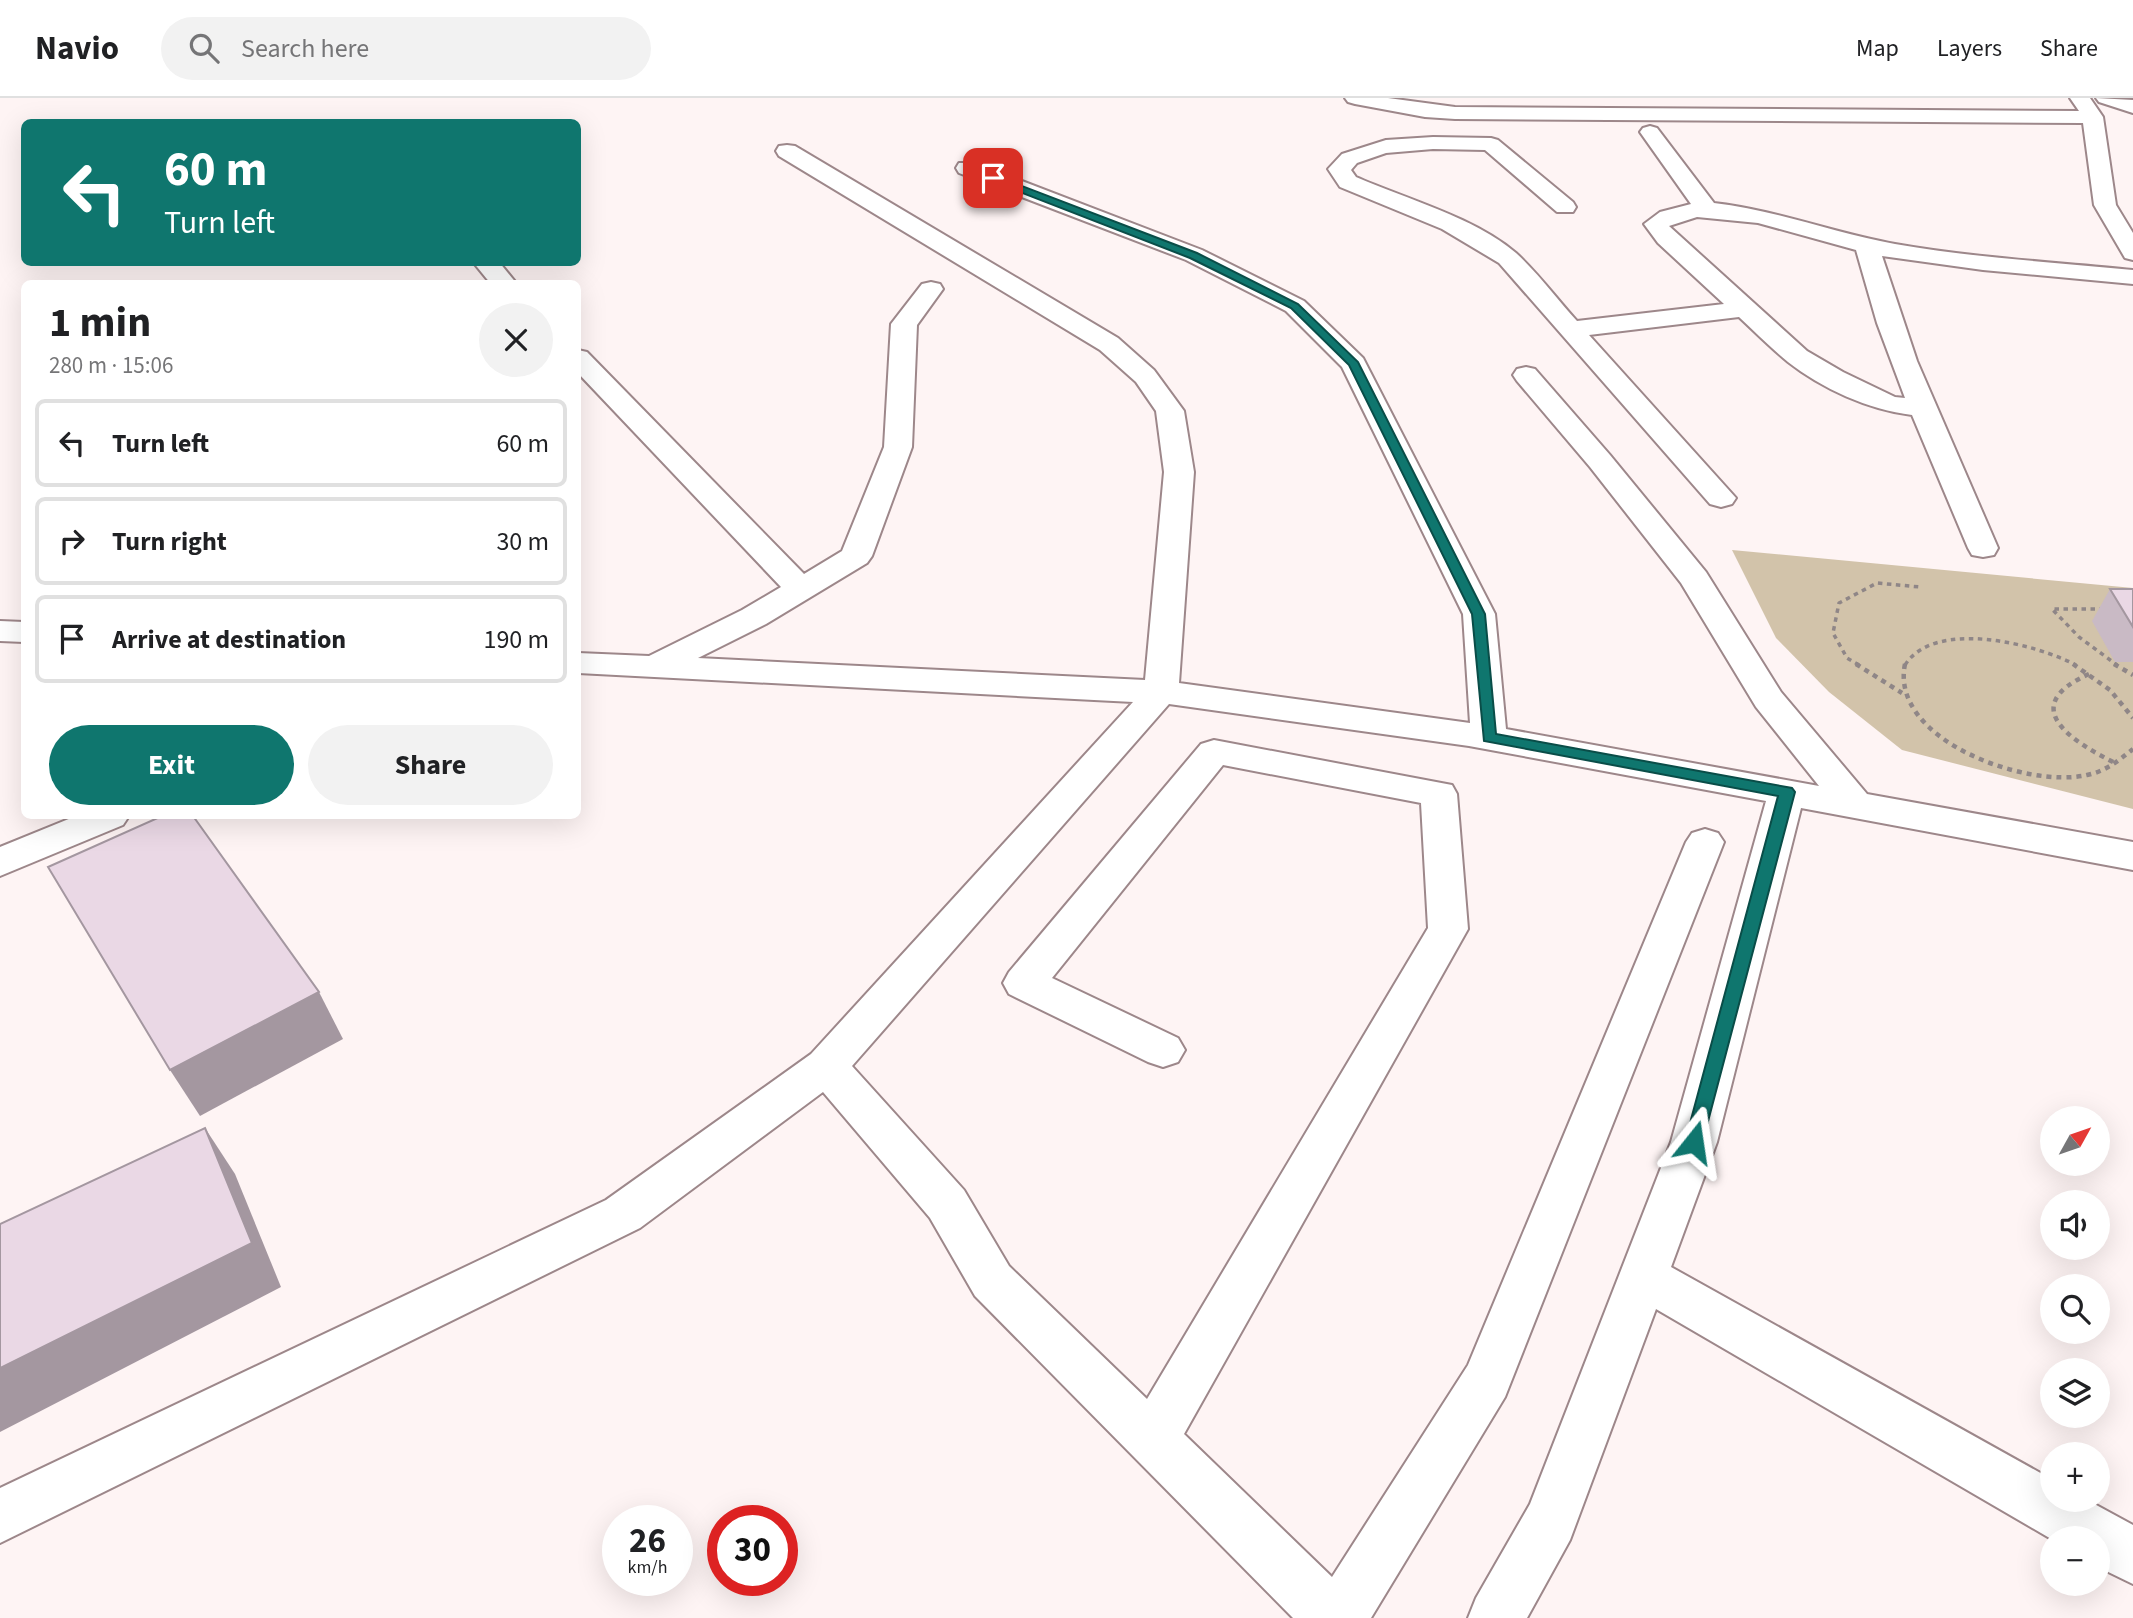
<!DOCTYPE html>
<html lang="en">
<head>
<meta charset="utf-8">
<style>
  body { margin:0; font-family:"Source Sans 3",sans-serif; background:#f2f2f2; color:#202124; height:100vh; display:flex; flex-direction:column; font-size:26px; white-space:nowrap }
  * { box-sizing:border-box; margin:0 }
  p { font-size:23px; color:#757577 }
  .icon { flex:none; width:38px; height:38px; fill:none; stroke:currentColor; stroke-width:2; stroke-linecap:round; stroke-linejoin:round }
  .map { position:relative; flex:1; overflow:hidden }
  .side { position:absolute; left:21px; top:182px; width:560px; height:539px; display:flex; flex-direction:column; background:#fff; border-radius:10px; box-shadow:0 7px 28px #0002 }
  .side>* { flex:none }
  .hud { position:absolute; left:21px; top:21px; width:560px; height:147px; border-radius:10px; box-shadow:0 7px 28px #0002; background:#0f766e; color:#fff; overflow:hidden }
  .needle { width:46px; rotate:50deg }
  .controls { position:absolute; left:2040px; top:1008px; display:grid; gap:14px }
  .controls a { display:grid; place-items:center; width:70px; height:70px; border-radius:50%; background:#fff; box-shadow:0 7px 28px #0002; font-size:35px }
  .speed { position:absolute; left:602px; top:1407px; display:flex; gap:14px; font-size:35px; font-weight:700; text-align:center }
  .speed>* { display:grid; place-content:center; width:91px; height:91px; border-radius:50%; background:#fff; box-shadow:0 7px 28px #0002; line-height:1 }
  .speed small { font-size:18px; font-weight:400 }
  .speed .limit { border:10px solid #d22; background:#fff; color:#111 }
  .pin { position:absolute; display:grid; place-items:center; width:60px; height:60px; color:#fff; margin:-30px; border-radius:14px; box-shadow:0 4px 10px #0006 }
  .me { position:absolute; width:77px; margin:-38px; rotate:15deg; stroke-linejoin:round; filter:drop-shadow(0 0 5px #0008) }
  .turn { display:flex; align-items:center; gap:24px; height:147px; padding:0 28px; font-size:32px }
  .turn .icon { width:91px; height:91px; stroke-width:2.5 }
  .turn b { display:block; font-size:49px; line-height:60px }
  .round { display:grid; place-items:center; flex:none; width:74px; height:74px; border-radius:37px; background:#f2f2f2 }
  .head { display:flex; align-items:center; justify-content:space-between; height:119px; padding:0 28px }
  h1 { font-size:42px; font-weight:700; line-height:52px }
  .action { display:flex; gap:14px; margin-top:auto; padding:14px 28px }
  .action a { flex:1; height:80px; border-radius:42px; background:#0f766e; color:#fff; font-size:28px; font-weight:700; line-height:80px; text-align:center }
  .action a+a { background:#f2f2f2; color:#202124 }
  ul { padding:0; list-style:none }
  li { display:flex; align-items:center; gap:21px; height:88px; margin:0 14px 10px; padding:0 14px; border:4px solid #e0e0e0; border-radius:10px }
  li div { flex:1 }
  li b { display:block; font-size:26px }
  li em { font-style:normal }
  header { display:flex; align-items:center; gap:42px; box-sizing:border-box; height:98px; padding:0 35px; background:#fff; border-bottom:2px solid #e0e0e0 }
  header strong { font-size:33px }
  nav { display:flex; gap:38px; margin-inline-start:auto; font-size:24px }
  .search { width:490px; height:63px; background:#f2f2f2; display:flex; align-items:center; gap:18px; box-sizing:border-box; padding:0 24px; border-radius:38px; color:#757577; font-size:26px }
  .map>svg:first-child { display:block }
  .green { fill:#d2c3aa }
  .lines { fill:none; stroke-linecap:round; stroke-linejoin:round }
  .minor-casing { stroke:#9d878a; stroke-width:4 }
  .path-far1 { stroke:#8f8687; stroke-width:3.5; stroke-dasharray:4.5 4.5; stroke-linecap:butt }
  .path { stroke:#8f8687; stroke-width:4.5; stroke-dasharray:5 5; stroke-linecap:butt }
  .minor { fill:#fff; fill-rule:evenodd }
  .wall { fill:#c9bac5 }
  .shaded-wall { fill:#a497a0 }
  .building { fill:#ead8e5; stroke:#a497a0; stroke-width:2 }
  .route { fill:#0f766e; stroke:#0a4d48; stroke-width:2 }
</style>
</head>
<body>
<header>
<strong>Navio</strong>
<div class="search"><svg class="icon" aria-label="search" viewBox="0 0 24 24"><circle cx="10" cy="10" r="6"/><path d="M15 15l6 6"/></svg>Search here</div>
<nav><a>Map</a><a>Layers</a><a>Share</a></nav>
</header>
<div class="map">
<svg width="2133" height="1520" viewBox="0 0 2133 1520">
  <rect width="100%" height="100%" fill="#fef4f4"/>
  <polygon class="green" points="1732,452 2133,490 2133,711 1902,652 1829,594 1776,540"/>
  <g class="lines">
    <g class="minor-casing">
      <g id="minor">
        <polygon points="1345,0 1388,0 1455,9 2079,13 2070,0 2090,0 2103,19 2116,107 2133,135 2133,162 2125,160 2094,107 2083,25 1455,21 1425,19 1355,6 1348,4"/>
        <polygon points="2096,0 2133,2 2133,15 2099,4"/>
        <path d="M1650,28l7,2 57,75c62,7 120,30 181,41 79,14 159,18 238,26v14l-150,-14 -101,-14 35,105 81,187 -4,7 -11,2 -11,-2 -4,-7 -56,-133c-43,-5 -91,-27 -124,-53 -17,-14 -33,-30 -49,-45l-150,18 147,163 -4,6 -11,3 -11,-3 -211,-241 -57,-34 -102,-42 -12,-18 14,-15 44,-14 47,-3 58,1 7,2 75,62 3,5 -3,5h-16l-72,-62 -52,-1 -47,4 -29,10 -6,7 5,7c50,22 118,40 160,76 22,20 41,46 61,68l147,-17 -66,-61 -14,-19 16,-12 31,-8 -51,-72 3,-4zM1697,119l61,6 98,27 21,73 28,75 -10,-1 -52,-25 -36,-21 -138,-125z"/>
        <polygon points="787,47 795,48 1118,240 1154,272 1184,313 1194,374 1179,585 1470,625 1463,516 1342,269 1286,213 1186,162 959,75 956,70 959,65 975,65 1202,152 1304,203 1363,260 1495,516 1506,631 1819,688 1756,609 1681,485 1590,369 1517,283 1513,277 1517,271 1526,269 1535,271 1610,357 1706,474 1781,594 1867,696 2133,744 2133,772 1801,710 1717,1044 1671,1169 2053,1382 2053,1402 2087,1402 2133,1427 2133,1486 2098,1469 2098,1440 2053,1442 1656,1211 1570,1442 1527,1520 1468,1520 1476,1500 1530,1406 1671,1044 1766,703 1469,648 1169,606 852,968 964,1092 1009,1168 1147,1301 1428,830 1421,705 1223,667 1052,880 1178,940 1185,952 1178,964 1163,969 1148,964 1009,896 1003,885 1009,874 1201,646 1214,642 1452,687 1457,696 1468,831 1184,1336 1332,1479 1468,1267 1686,744 1692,735 1705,731 1718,735 1724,744 1505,1299 1371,1520 1293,1520 975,1198 930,1120 823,994 640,1130 0,1445 0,1390 606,1102 811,956 1133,604 578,575 578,555 649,558 742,512 781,489 578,275 578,252 587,254 804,476 842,453 884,349 891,226 922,186 931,184 940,186 943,191 917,227 912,349 872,458 867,465 766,526 698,560 1145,582 1164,374 1156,313 1136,284 1100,252 779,58 776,53 779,48"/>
        <polygon points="473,164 499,164 517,186 491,186"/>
        <polygon points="0,523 24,524 24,544 0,543"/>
        <polygon points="76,718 129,718 123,727 0,778 0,749"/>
      </g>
    </g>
    <g class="path-far1">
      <polyline points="2104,511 2052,511 2079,539 2117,567"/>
      <polyline points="1859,567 1847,560 1833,535 1839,505 1877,485 1920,489"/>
      <path d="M1905,567c30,-47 131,-21 171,0"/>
    </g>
    <g class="path">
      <polyline points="1856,566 1902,595"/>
      <path d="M1905,566c-16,76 122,125 182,111 19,-4 31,-14 46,-26"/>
      <polyline points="2073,566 2110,592 2133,620"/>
      <polyline points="2114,566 2133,577"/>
      <path d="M2089,576c-74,33 -16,68 28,90"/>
    </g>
    <use href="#minor" class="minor"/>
  </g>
  <polygon class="wall" points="2110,491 2133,491 2133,564 2115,564 2092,523"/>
  <g class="shaded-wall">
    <polygon points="319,894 343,941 200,1018 170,972"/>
    <polygon points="205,1030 235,1076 281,1189 0,1334 0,1270"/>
  </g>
  <g class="building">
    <polygon points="2110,491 2133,491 2133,529"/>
    <polygon points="162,718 193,718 319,894 170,972 48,769"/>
    <polygon points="205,1030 252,1145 0,1270 0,1126"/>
  </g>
  <polygon class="route" points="993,77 1197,155 1298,206 1358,264 1485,516 1496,636 1792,690 1795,694 1701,1050 1694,1052 1688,1050 1685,1044 1778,698 1484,643 1472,516 1349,267 1291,210 1190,160 989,82 988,80"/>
</svg>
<div class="controls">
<a><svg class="needle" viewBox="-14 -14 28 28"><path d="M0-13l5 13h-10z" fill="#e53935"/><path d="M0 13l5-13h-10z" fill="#757577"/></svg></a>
<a><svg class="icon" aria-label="sound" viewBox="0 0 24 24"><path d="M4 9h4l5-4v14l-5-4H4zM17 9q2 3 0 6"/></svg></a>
<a><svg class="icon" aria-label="search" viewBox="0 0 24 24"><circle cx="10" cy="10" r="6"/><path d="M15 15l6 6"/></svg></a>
<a><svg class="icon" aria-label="layers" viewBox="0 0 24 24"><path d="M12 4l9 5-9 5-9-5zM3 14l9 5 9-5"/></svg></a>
<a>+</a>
<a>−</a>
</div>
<div class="speed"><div>26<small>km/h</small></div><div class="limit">30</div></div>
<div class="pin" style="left:993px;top:80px;background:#d93025"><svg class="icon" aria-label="arrive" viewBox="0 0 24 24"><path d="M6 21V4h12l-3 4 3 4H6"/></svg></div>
<svg class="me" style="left:1694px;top:1044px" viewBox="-20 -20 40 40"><path d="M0-17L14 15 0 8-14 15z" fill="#0f766e" stroke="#fff" stroke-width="4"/></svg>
<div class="hud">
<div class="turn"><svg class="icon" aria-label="left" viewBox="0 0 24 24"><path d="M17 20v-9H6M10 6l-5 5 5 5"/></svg><div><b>60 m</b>Turn left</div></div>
</div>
<section class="side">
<div class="head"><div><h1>1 min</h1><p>280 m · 15:06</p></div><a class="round"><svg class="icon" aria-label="close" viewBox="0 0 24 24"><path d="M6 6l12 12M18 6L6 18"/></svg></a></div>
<ul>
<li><svg class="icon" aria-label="left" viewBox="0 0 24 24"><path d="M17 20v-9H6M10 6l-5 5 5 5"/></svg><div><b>Turn left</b></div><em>60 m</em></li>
<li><svg class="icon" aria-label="right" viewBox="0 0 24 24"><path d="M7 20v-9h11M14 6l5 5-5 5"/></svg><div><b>Turn right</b></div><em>30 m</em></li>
<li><svg class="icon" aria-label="arrive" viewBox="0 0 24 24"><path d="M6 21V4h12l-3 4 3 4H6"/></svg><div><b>Arrive at destination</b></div><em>190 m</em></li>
</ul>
<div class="action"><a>Exit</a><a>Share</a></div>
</section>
</div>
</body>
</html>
